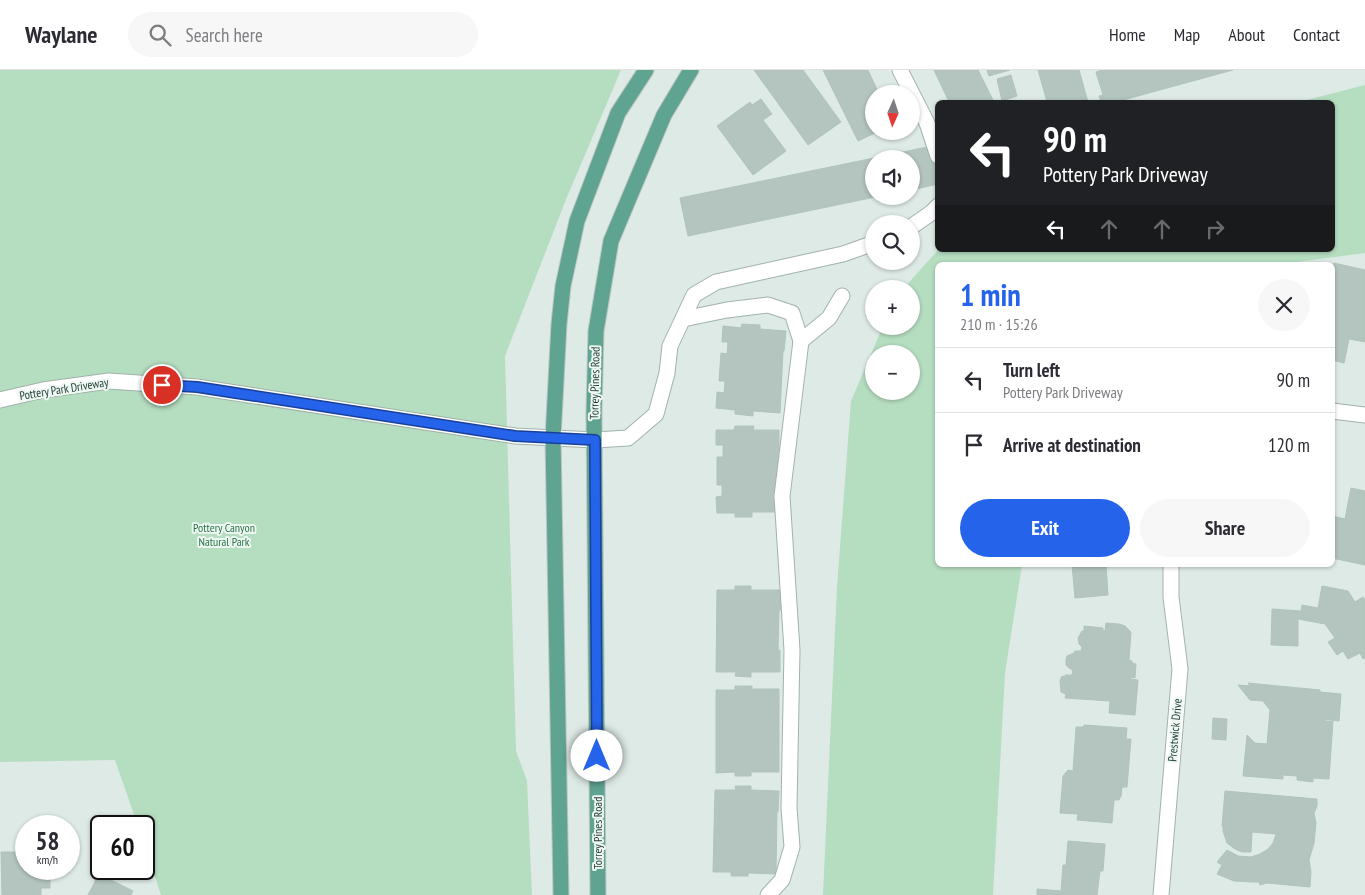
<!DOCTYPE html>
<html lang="en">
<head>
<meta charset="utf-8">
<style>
  body { margin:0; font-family:"PT Sans Narrow",sans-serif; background:#f7f7f7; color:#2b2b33; height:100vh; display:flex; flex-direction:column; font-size:19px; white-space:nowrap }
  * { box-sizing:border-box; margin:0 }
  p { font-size:16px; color:#7c7c81 }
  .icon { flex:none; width:28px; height:28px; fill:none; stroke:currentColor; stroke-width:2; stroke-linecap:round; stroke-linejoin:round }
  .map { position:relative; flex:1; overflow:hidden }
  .side { position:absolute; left:935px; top:192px; width:400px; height:305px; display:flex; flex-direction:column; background:#fff; border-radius:8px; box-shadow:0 1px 4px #0004 }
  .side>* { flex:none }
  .top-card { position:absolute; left:935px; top:30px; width:400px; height:152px; border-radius:8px; box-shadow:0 1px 4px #0004; background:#202124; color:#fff; overflow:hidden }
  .needle { width:32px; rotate:183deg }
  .buttons { position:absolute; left:865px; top:15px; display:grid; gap:10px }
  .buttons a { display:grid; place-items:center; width:55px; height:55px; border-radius:50%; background:#fff; box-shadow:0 1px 4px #0004; font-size:25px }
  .speed { position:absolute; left:15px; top:745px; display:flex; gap:10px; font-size:25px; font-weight:700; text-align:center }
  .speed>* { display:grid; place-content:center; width:65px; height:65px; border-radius:50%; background:#fff; box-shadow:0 1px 4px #0004; line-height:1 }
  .speed small { font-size:12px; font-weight:400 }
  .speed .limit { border:2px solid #111; border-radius:8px; background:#fff; color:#111 }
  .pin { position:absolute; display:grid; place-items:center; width:42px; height:42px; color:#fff; margin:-21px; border:2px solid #fff; border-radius:50%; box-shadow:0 1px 5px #0007 }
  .me { position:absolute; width:55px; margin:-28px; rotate:0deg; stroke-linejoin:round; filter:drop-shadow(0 0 4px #0008) }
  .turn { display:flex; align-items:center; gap:18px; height:105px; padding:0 25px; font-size:22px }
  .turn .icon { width:65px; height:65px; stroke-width:2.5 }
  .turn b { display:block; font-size:35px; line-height:42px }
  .lanes { display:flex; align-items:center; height:48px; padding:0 25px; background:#0003; justify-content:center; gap:25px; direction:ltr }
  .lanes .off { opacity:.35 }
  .round { display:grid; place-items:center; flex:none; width:52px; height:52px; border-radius:26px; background:#f7f7f7 }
  .overview { display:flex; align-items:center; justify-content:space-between; height:85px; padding:0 25px }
  h1 { font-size:30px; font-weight:800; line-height:38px; color:#2563eb }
  .button { display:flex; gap:10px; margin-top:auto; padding:10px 25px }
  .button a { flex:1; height:58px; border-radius:30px; background:#2563eb; color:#fff; font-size:20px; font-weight:800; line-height:58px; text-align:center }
  .button a+a { background:#f7f7f7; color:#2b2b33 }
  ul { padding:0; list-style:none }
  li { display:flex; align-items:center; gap:15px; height:65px; padding:0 25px; border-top:1px solid #e1e1e2 }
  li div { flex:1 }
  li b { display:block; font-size:19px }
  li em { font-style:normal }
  header { display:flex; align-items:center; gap:30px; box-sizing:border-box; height:70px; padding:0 25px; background:#fff; border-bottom:1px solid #e1e1e2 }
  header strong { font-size:24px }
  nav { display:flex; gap:28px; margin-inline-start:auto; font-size:18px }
  .search { width:350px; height:45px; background:#f7f7f7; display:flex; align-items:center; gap:12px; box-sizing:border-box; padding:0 18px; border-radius:28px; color:#7c7c81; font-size:19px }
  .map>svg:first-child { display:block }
  .green { fill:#b5ddc0; fill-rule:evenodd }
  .building { fill:#b3c5be; stroke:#b0c4bc }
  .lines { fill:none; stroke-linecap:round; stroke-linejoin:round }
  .minor-casing { stroke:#a1b2ac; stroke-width:17 }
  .major-casing { stroke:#bcc4c2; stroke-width:17 }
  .minor { stroke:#fff; stroke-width:15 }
  .major { stroke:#5fa391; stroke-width:15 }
  .route-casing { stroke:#184099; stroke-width:12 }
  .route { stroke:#2563eb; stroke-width:9 }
  .labels { text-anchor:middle; stroke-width:4; stroke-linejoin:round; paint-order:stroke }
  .street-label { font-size:12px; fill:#1e3b33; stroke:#eef7f2 }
  .park-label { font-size:12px; fill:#277344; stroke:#eef7f2 }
</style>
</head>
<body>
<header>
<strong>Waylane</strong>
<div class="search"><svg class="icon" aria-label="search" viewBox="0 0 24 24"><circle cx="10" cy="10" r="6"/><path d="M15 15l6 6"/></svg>Search here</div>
<nav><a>Home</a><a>Map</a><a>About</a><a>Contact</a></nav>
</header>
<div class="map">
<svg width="1365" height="825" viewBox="0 0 1365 825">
  <rect width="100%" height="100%" fill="#deeae5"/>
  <g class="green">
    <polygon points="0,0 621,0 567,127 505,286 516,681 527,711 532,825 161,825 144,774 144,756 138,756 115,690 0,692"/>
    <path d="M1365,15v168l-92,12h-335v300h84l-17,108 -12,222h-170l14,-308 14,-186 32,-75h28v-37h-8l35,-39h394v-148h-33zM874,284h37v37h-37z"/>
  </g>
  <g class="building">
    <polygon points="754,0 803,0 841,52 808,75"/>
    <polygon points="823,0 868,0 879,24 874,24 874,61 879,61 858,71"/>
    <polygon points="934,0 978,0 994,32 949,32"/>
    <polygon points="987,0 1010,0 989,6"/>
    <polygon points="1038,0 1079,0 1088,32 1047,32"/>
    <polygon points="1102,0 1233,0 1116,32 1101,32 1099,26 1103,25 1096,2"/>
    <polygon points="1011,5 1017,26 1002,31 997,9"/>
    <polygon points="761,29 772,44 763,50 786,81 753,105 717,56 750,32 752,35"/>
    <polygon points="932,76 938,103 938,114 911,120 911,89 874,89 874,126 880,126 688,166 680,128"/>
    <polygon points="1334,193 1365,200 1365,272 1349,269 1344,293 1332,290 1332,198"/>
    <polygon points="742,254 760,255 760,259 786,261 784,281 783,281 780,343 753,341 753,346 735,344 735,340 716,338 717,322 724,323 725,311 719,311 721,283 727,284 728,272 722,272 723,256 741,258"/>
    <polygon points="735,356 754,356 753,360 779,360 779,381 778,381 779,442 752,442 752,447 735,447 735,443 717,443 716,427 722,426 722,415 717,415 717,387 723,387 723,375 716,375 716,360 734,360"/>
    <polygon points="1351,418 1365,421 1365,495 1332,488 1332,446 1345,449"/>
    <polygon points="1072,495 1106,495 1108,525 1075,528"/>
    <polygon points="735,516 751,516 751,520 781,520 781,540 779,540 778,580 780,580 780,602 751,602 751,607 735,606 736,602 716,602 717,520 735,520"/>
    <polygon points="1322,516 1348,521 1355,532 1363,527 1365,530 1365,588 1363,589 1360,583 1348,589 1343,581 1337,585 1328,572 1335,568 1325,554 1298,549 1298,576 1271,575 1272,539 1301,541 1302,535 1318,538"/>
    <polygon points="1106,553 1119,554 1125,556 1131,562 1129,590 1132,591 1132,593 1136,594 1135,608 1131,607 1131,609 1138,610 1135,645 1109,643 1110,631 1065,628 1066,624 1061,622 1060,611 1062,606 1065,607 1065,605 1072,605 1073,600 1069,598 1066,595 1066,590 1067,586 1074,583 1075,581 1081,581 1082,577 1079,574 1078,568 1082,561 1084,561 1084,556 1103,558 1103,561 1105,561"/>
    <polygon points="1248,613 1320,620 1320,622 1341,624 1339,651 1325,649 1325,651 1333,651 1329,709 1313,708 1313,712 1297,710 1297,706 1283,705 1283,709 1243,706 1247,665 1255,673 1267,674 1270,640 1263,631 1250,630 1238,615 1250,616"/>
    <polygon points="735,616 752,616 752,619 779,619 779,702 751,702 751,706 735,706 735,702 716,703 716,620 735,620"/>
    <polygon points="1213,648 1227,649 1226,670 1212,669"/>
    <polygon points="1084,655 1127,658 1126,669 1131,669 1127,717 1122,717 1121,727 1120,727 1119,730 1114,730 1112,753 1077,750 1078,744 1060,743 1063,706 1068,700 1073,701 1076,657 1083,657"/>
    <polygon points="735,716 751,716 751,720 779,721 778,742 777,742 776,804 748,803 748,806 731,806 731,802 713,802 715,720 736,720"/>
    <polygon points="1225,721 1317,729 1317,736 1314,743 1316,753 1314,773 1309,790 1311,802 1310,817 1267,813 1260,815 1259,812 1252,812 1234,811 1217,804 1222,795 1217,792 1227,780 1238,786 1251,787 1260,784 1268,779 1273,773 1276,764 1252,762 1251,782 1242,782 1235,779 1227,773 1223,761 1223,757 1222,756"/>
    <polygon points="1068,771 1105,774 1103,801 1100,801 1097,825 1037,825 1037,819 1061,821 1063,795 1066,795"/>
    <polygon points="1,782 26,782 26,799 55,799 55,806 50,806 50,818 41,818 41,825 2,825"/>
    <polygon points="99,804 133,821 131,825 88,825"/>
  </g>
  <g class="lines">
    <g class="minor-casing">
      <g id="minor">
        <polyline points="900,0 927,53 938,86"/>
        <polyline points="911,157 931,143 938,136"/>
        <polyline points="683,249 727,240 768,235 792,243 801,271"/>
        <polyline points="0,330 43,320 109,311 197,317 515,366 595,370 628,368 656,344 667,303 670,276 694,225 716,212 843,184 874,173"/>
        <polyline points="1332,341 1365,345"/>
        <polyline points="768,825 782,810 792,777 789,738 792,580 782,426 801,271 829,248 842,226"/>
        <polyline points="1161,825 1180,599 1171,527 1171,495"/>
      </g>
    </g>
    <g class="major-casing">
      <g id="major">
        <polyline points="561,825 553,368 559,254 563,216 577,151 618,43 646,0"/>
        <polyline points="598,825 594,342 596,261 611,171 664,45 691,0"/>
      </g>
    </g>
    <use href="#minor" class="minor"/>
    <use href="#major" class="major"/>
  </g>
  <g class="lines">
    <g class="route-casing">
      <polyline id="route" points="162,315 197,317 515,366 595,370 597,686"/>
    </g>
    <use href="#route" class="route"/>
  </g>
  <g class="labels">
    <g class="street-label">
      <text transform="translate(595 313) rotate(-89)" y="4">Torrey Pines Road</text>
      <text transform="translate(64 319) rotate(-9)" y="4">Pottery Park Driveway</text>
      <text transform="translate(1175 660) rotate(-85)" y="4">Prestwick Drive</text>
      <text transform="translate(598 763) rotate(-90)" y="4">Torrey Pines Road</text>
    </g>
    <g class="park-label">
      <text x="224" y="462">Pottery Canyon<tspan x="224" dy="14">Natural Park</tspan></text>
    </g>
  </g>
</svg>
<div class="buttons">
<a><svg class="needle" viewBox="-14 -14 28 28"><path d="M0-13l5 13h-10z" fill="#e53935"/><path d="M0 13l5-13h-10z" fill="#7c7c81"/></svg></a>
<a><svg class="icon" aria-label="sound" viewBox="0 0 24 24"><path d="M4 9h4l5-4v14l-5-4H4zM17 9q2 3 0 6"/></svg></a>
<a><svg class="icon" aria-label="search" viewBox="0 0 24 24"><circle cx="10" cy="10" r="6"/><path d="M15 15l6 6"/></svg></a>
<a>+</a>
<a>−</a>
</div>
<div class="speed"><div>58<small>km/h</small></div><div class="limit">60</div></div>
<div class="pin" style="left:162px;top:315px;background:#d93025"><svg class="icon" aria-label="arrive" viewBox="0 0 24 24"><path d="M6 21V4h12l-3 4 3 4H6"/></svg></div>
<svg class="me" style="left:597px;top:686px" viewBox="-20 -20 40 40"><circle r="19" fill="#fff"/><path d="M0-13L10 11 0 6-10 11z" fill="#2563eb"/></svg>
<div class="top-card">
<div class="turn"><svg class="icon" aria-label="left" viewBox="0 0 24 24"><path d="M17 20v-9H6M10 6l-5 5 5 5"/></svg><div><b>90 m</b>Pottery Park Driveway</div></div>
<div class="lanes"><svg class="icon" aria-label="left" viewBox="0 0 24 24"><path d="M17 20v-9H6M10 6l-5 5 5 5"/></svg><svg class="icon off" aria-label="ahead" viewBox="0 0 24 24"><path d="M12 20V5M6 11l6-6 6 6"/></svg><svg class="icon off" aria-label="ahead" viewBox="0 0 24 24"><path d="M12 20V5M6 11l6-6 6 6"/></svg><svg class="icon off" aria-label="right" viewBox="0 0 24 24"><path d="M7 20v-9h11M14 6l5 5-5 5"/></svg></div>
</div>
<section class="side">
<div class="overview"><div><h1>1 min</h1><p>210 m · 15:26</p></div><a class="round"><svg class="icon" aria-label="close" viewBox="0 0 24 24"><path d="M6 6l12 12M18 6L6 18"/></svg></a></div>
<ul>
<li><svg class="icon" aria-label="left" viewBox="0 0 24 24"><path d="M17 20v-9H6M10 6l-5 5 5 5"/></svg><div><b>Turn left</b><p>Pottery Park Driveway</p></div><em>90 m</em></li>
<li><svg class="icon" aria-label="arrive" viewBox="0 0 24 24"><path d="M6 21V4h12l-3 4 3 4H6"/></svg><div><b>Arrive at destination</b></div><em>120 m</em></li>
</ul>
<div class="button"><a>Exit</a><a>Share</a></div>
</section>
</div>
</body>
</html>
